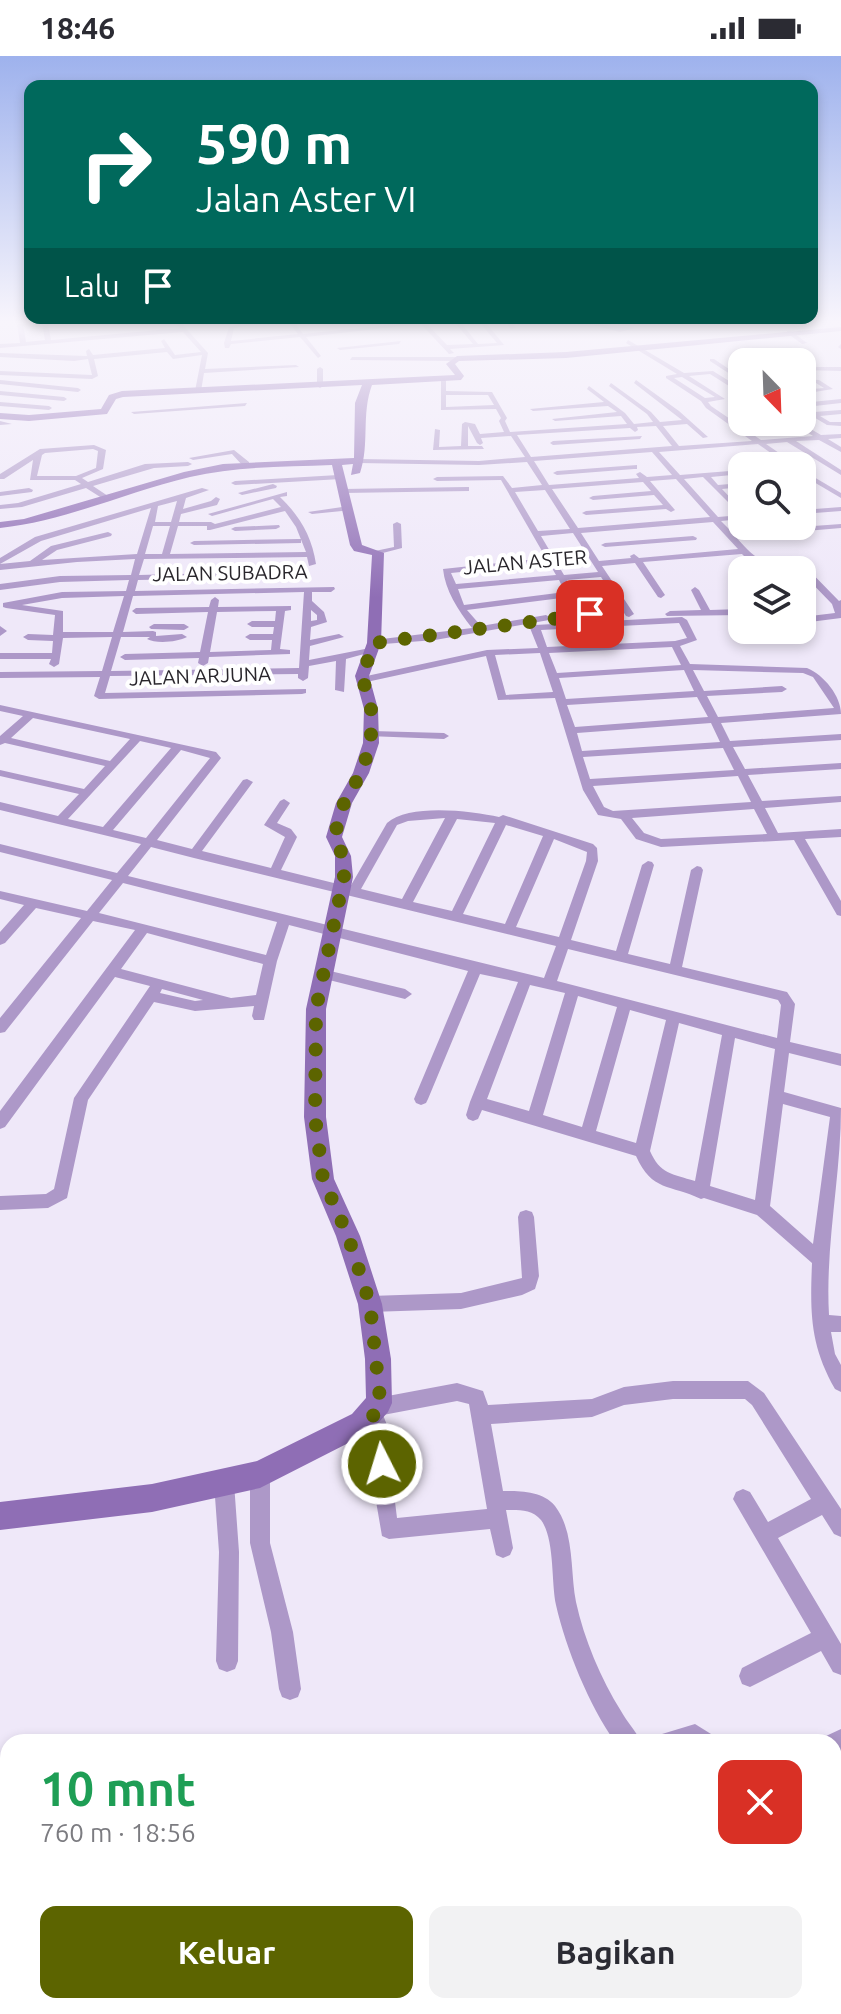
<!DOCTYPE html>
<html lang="id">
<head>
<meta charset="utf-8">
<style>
  body { margin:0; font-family:Ubuntu,sans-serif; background:#f2f2f3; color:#2b2b33; height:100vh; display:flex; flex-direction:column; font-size:30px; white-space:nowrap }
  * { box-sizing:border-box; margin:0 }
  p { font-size:26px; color:#7c7c81 }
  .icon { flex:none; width:44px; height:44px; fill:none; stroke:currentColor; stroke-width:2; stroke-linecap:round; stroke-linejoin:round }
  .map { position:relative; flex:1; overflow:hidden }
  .details { position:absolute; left:0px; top:1678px; width:842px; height:280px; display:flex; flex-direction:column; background:#fff; border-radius:24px 24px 0 0; box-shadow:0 4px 12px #0003 }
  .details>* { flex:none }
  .top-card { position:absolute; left:24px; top:24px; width:794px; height:244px; border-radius:16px; box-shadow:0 4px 12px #0003; background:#00695c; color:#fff; overflow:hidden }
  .needle { width:52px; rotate:157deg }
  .fabs { position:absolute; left:728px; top:292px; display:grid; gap:16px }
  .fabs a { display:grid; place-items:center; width:88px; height:88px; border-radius:16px; background:#fff; box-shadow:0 4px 12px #0003; font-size:40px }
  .pin { position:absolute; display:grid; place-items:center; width:68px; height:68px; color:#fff; margin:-34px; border-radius:16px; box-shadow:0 4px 12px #0006 }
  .me { position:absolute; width:88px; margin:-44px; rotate:355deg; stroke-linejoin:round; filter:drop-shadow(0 0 6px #0008) }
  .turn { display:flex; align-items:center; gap:28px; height:168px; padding:0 40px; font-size:36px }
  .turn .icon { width:104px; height:104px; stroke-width:2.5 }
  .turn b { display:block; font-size:56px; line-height:68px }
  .then { display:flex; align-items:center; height:76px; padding:0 40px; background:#0003; gap:16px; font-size:30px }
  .round { display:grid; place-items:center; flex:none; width:84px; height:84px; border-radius:16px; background:#f2f2f3 }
  .overview { display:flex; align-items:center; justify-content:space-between; height:136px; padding:0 40px }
  h1 { font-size:48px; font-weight:700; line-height:60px; color:#1e9e55 }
  .cta { display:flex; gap:16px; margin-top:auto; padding:16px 40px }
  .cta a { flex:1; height:92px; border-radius:16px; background:#5c6400; color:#fff; font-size:32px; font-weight:700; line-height:92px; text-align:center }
  .cta a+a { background:#f2f2f3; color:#2b2b33 }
  .status { display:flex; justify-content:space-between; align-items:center; height:56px; padding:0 40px; background:#fff; direction:ltr }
  .status svg { height:22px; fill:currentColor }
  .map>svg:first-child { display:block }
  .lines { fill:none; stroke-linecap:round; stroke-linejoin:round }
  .street { fill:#ad98c8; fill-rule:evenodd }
  .secondary { fill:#8f6eb5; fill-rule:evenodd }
  .route { stroke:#5c6400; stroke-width:14; stroke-dasharray:0 25.2 }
  .labels { text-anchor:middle; stroke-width:8; stroke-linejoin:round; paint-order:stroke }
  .far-street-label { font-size:20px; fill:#29262c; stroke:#fff }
</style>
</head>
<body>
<div class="status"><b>18:46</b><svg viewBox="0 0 49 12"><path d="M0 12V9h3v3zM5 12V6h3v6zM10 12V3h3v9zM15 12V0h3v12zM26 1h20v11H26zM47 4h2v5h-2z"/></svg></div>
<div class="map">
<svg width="841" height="1958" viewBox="0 0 841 1958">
  <rect width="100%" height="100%" fill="#efe8f9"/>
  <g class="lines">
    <g class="street">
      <polygon points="17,268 23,268 26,286 45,284 42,268 48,268 51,284 180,272 176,268 182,268 208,297 205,313 296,309 299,311 204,317 201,335 198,337 195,335 202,299 173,303 167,296 94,303 98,320 92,323 0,319 0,315 92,319 88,303 74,305 0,301 0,297 87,300 86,295 89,293 93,299 165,292 161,285 164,283 175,299 201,296 183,276 0,292 0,288 20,287"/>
      <polygon points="240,268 257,268 234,272 231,285 298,278 290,268 296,268 303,278 398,268 420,268 306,281 321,300 318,302 300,281 231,288 229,292 225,292 224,287 229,271"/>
      <polygon points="421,268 427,268 447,289 473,288 456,268 462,268 478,288 497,287 481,268 487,268 504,289 450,293 454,297 449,298"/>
      <polygon points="507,268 513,268 516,272 511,273"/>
      <polygon points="589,268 636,272 620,276"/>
      <polygon points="787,275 791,275 807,287 802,288 787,277"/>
      <path d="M628,284l56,33 29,-2 29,18v5l-2,-1 -30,-19 -21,2 36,23 -17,3 3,4 50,34 52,-4 -22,-14h8l22,13 20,-1v4l-13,1 13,8v5l-22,-12 -23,1 45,29v5l-54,-33 -21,2 32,22h-9l-31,-22 -99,8 21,23 62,-5v4l-31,3 7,8 24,-2v4l-20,2 17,18 -4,2 -32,-32 -19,2 34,38 24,-2v4l-21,2 11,11 109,-8v4l-105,9c29,33 21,18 59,19l44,45 2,-1v18l-39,5v-6l33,-4 -3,-9 -30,-31v-3h-3l-9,-9c-18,2 -35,8 -48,-7l-99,8 22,33 -4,3 -3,-1 -23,-34 -33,3 32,48 -5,3 -3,-1 -25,-39 -34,3 7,11 11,-2 4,3 -4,3 -118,15 14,16 65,-11 5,3 -2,2 -114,20 -64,5v-4l3,-1 98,-12c-14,-18 -27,-38 -29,-59l103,-11 -45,-78 -64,1 -4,-2 4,-2 66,-1 9,12 30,-3 -15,-23 -48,3 -120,-2 -4,-2 4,-2 120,2 46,-4 -14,-21 -30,2 2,5 -3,2 -3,-2 -9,-17v20h14l2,3 -51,1 2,-21 5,1 -1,17 22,-1 1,-22 3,-2 10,2 5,10 24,-2 -5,-11 2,-3 -5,-9 -55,1v-32l5,1v12l46,1 15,26 -2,3 5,11 117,-8 -6,-8 -66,5 -3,-2 65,-7 -9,-6 -75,5 -3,-2 74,-7 -17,-13 2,-3 36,27 9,11 19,-2 -6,-8 -38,-28 2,-3 40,29 9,10 22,-2 -48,-37 2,-3 43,31 29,26 -5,1 -16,-14 -24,2 16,20 73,-5 -46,-33 -5,-7 -35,-23v-2l11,-2 -51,-31zM682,321l33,20 -10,1 -31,-20zM446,339h42l6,10 -48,2zM656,370l16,20 -141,11 -14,-22 113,-7 5,4 3,-2 -1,-3zM652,396l20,23 -25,2 -7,-5 -4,2 3,4 -90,7 -15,-24zM676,423l34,38 -132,11 -26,-39 91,-7 8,9 -58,5 -4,2 4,2 61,-5 9,10 -77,6 -4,2 4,2 80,-6 5,3 4,-2 -25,-29zM545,434l25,39 -32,2 -23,-39zM713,466l25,27 -99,9 -5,-4 -4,2 1,2 -32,3 -18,-28zM573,477l25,39 -34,3 -23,-39zM549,507l7,12 -100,9 -5,-11zM559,524l6,12 -101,13 -6,-16z"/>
      <polygon points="401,285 399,288 340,294 337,292"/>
      <polygon points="841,288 841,293 838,291"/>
      <polygon points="735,299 746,306 741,307 733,302"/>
      <polygon points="352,301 457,301 460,303 457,305 350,304"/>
      <polygon points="710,303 714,303 738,319 733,320 710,305"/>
      <polygon points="320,311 323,313 323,330 320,332 317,330 317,313"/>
      <polygon points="804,311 841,311 841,315 802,314"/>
      <polygon points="802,323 819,324 833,333 802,338 802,334 824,332 816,327 802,327"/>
      <polygon points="0,324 78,332 81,334 78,336 0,328"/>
      <polygon points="0,335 64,341 67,343 64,345 0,339"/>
      <polygon points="841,343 841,347 806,351 814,356 841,354 841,358 820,360 830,366 841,366 841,370 827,369 802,354 802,347"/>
      <polygon points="0,346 49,350 52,352 49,354 0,350"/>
      <polygon points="247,347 245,350 134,358 131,356"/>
      <polygon points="0,365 12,368 0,369"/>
      <polygon points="642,380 640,383 553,389 550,387 553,385"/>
      <path d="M94,389l12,5 -3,19 -21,9 6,4 57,-18 43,-2 4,2 -4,2 -34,2 -61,18 15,10 1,2 -4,2 -19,-12 -64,19 -22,2v-4l18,-2 63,-19 -6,-4h-45l3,-20 -29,19h-4v-5l40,-25zM93,393l5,2 -2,17 -20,8h-39l5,-21 3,-2z"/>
      <polygon points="234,394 249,406 249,410 243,410 232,398 193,404 189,402"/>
      <polygon points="637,409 637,413 634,413 557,419 553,417 557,415"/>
      <polygon points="802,414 841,437 841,442 802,419"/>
      <polygon points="338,419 341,419 341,423 235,429 231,427 235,425"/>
      <polygon points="273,428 277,430 276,432 242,439 238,437"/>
      <polygon points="466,431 469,431 469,435 343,437 339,435 343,433"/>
      <polygon points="29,432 33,434 32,436 0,440 0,436"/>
      <path d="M202,432l7,2 -23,8 -3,11 28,-8 5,-4 4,2 -3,6 -36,9 -2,8h32l4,2 66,-17 -8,-8 -61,17 -4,-2 79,-22v4l-7,1c20,19 32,40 36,67l-7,2 -2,-9 -163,2 -5,16 157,-4 6,-4 4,3 -8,7 -160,3 -3,11 199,-4 1,2 -4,3h-19v9l12,11 3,10 -16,5 -1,13 29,-6 5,3 -34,9 -1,14 61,-12 5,3 -29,8 -2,33 -9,-2 1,-29 -27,5 -1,12 -5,3 -5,-3v-4l-188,2 -5,17 201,-4v4l-4,1 -203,5 -5,-3 6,-19 -100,1v-6l102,-1 10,-34 -49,1 -4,26 -5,3 -5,-3 2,-5h-51v-6h52l1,-12 -25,-1 -5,-3 5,-3 25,1 2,-20 -49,-7 -3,-1v-4l59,-11 64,-1 3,-11 -69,2 -60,8v-6l60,-8 71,-1 4,-16 -58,3 -77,8v-6l30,-3 21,-15 57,-14 4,2 -1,2 -54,14 -15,10 95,-6 14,-46 -110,33 -41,23v-6l35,-21zM177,445l-6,21h-16l3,-16zM285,455l11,16 10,25 -136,2 8,-28h29v4h3zM153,470h17l-8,28h-17zM304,536l-5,76 -188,3 10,-34h29l-3,2c9,5 31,3 40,-2l-5,-3 -26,2v-4l-3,-1 -30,1 10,-36zM124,540l-11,36h-50v-21l-41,-6 40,-7zM311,554l6,5v5l-6,1z"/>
      <polygon points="802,441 807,443 807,447 802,447"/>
      <polygon points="349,450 352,450 352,454 312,458 308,456"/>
      <polygon points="841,451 841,455 802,458 802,454"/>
      <polygon points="397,466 401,468 402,492 375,499 375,495 394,491 393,468"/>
      <polygon points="279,469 280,471 276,473 235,475 231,473 235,471"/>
      <polygon points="693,480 697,482 696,484 605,491 601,489 605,487"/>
      <polygon points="298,483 301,483 301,487 194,489 190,487 194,485"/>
      <polygon points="695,531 699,534 710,554 742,553 742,559 667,560 665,558 670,555 701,554 691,534"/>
      <path d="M215,541l4,3 -1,7 73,-1v4l-6,1 -5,38 10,1v4l-81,3 -1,6 -5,3 -5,-3 1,-5 -74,2 -5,-3 5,-3 75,-2 8,-40 -72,2 -4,-3 4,-3 73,-1 2,-7zM276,555l-1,10h-23l-5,3 5,3h22l-1,7h-23l-5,3 5,3h22l-1,10 -61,2 7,-40z"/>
      <path d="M682,561l5,3 10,20 -17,6 10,18 117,4c17,7 34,28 34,46l-120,9 9,18 111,-7v6l-108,7 12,22 96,-6v6l-93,6 14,26 79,-5v6l-76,6 13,25 63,-4v8l-36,2 36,62v15l-4,-1 -43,-75 -133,7 -25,-8 -15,-20 -23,-4 -15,-25 -28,-92 -57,2 -12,-44 -124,27 -5,-3 5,-3 125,-27 51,-2 -8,-20 5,-3zM679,567l8,15 -12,3 -128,6 -6,-17zM672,591l9,18 -124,8 -8,-20zM540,597l13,39 -47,3 -11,-40zM684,614l10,21 -128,8 -7,-21zM693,614l110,3 10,4 21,31 -116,9 -11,-21 75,-4 5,-3 -5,-3 -78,5zM697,641l11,20 -133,10 -8,-22zM711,667l9,19 -138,9 -5,-18zM723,692l11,22 -144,9 -7,-22zM738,720l13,26 -138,9 -9,-4 -11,-21zM754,753l13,25 -106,5 -17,-6 -12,-15z"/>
      <polygon points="154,568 184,568 189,571 184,574 151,573 149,571"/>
      <polygon points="0,570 7,575 0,580"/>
      <path d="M0,649l216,47 5,6 -64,82 35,9 51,-69 4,-1 6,3 -51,69 69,17 14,-31 -21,-12 16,-24 4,-2 6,4 -13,20 14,6 6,8 -16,33 69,17 37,-64c22,-20 85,-12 112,-6l4,-2 90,29 4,4 1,13 -27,79 45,11 26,-86 6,-4 4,1 2,3 -26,89 42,10 21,-94 6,-4 4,1 2,3 -21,97 105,25 8,12 -5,38 51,12v12l-52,-13 -5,39 57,16c0,69 -16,137 -12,207l12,1v16h-10l4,22 6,11v27l-6,-3c-25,-44 -25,-76 -23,-126l-55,-48 -53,-17 -3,1c-31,-15 -49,-7 -65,-43l-154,-46 -4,9 -5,2 -5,-2 -2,-4 4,-13 48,-120 -38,-8 -52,125 -2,4 -5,2 -5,-2 -2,-4 54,-128 -179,-46 -12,36 -13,59h-10l-2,-4 2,-10 -59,5 -41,-9 -66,98 -21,98 -19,10 -48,2v-14l46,-2 8,-5 20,-91 76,-112 -35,-9 -110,150 -5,2v-18l135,-181 -42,-9 -88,111 -5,1v-15l81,-100 -45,-10 -31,35 -5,2v-13l24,-27 -24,-6v-8l87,20 25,-31 -112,-28v-8l117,29 24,-29 -141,-34v-8l58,14 21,-22 -79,-18v-6l84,19 21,-23 -100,-23 -5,2v-9l23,-20 -23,-5zM33,662l97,21 -20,22 -99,-23zM140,685l31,7 -68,79 -35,-8zM181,694l29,8 -64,80 -33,-8zM445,762l-43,81 -41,-10 36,-64 11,-4zM457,763l38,4 -43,88 -39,-9zM506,769l37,11 -38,88 -42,-10zM554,783l33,13 -1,9 -27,76 -43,-10zM151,791l43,11 362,88 -12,32 -416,-102zM123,827l154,39 -11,33 -167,-42zM147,877l116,31 -7,31 -25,3 -110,-29zM568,893l210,51 3,5 -4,33 -220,-57zM530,929l35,8 -36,118 -42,-12zM162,933l41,11 -8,1 -35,-8zM578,940l39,11 -35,120 -39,-12zM630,954l36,10 -30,123 -40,-12zM679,967l43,12 -27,146c-23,-7 -35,-7 -45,-30zM735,982l40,11 -20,151 -45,-14zM783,1048l47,13 -17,127 -43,-38z"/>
      <polygon points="372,675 444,677 449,680 444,683 368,680 368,676"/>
      <polygon points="322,913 405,933 412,938 405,943 317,921 315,918"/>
      <polygon points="526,1154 532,1156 534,1161 539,1220 535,1233 522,1239 461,1253 370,1256 364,1254 361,1248 364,1242 370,1240 461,1237 522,1222 518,1161 520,1156"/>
      <path d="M673,1325h75l16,12 77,116v28l-7,-3 -12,-19 -44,23 63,106v31l-8,-3 -12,-21 -71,36 -8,-3 -3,-8 3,-8 69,-35 -78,-134 3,-7 7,-3 7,3 18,30 43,-23 -59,-94 -7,-6h-72l-49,6 -32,12 -101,7 12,67c17,0 40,0 52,15 20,26 15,66 21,96 8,37 25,77 45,109 6,11 15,20 20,31h-26c-26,-37 -49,-93 -59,-137 -5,-23 -1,-66 -15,-85 -9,-11 -22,-10 -35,-10l7,38 -3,7 -7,3 -7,-3 -6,-26 -101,10 -7,-3 -10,-58 1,-43 -10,-22 7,-13 7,-2 80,-15 26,8 5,14 104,-6 32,-12zM457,1345l12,3 18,105 -90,9 -5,-40 -1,-43 -8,-20z"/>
      <polygon points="260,1408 267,1411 270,1418 270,1487 293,1576 301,1633 298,1641 290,1644 282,1641 279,1633 271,1576 250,1487 250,1418 253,1411"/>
      <polygon points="224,1417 231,1420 234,1427 239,1496 238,1605 235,1613 227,1616 219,1613 216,1605 219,1496 214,1427 217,1420"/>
      <polygon points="695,1668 711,1678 714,1686 659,1686 662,1678"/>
      <polygon points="841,1673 841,1696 834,1699 834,1686 824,1686 826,1680"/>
      <polygon points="841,1790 841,1816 834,1819 834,1793"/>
      <polygon points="315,1950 351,1950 347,1958 311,1958"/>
      <polygon points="508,1950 534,1950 536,1958 510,1958"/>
      <polygon points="633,1950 686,1950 682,1958 629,1958"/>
      <polygon points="693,1950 719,1950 723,1958 697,1958"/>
    </g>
    <path class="secondary" d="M841,271v4l-275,27 -107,3 -4,3 9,12 -3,4 -89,5c-11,29 -2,59 -12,88l-9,2 2,-11 -11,1 20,80 22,8 -3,90 -12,33 9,33 1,34 -10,30 -17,30 -10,34 9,19 2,21 -27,132v108l8,62 26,57 22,68 9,55 1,44 -4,9 -18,20 -110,56 -108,24 -152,18v-28l152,-18 105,-23 95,-47 14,-16 -1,-39 -7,-55 -22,-68 -24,-57 -8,-62 2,-108 29,-132v-21l-9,-19 10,-34 17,-30 10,-30 1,-34 -9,-33 12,-33 5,-88 -18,-4 -4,-6 -18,-80c-47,2 -96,1 -142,12 -63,15 -125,44 -190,51v-6l24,-3 160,-47 39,-8 131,-6 1,-55 7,-18 -239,12 -7,2 -9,15 -78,7 -29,-2v-6l29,2 72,-6 8,-14 13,-4 333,-16 -9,-11 11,-8 109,-4z"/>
  </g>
  <linearGradient id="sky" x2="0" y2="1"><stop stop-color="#9eb2ed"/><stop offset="0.49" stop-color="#f8f5fc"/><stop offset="1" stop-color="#f8f5fc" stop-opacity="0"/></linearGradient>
  <rect width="841" height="542" fill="url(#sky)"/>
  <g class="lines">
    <polyline class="route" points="382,1408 381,1375 372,1357 380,1343 370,1248 348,1180 323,1123 315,1061 316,953 344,821 343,800 334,781 344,747 361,717 371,687 371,653 362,620 374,587 590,558"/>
  </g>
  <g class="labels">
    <g class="far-street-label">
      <text transform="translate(525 506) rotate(-5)" y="7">JALAN ASTER</text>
      <text transform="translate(230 517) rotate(-1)" y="7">JALAN SUBADRA</text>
      <text transform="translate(200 620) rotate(-2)" y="7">JALAN ARJUNA</text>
    </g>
  </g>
</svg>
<div class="fabs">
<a><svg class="needle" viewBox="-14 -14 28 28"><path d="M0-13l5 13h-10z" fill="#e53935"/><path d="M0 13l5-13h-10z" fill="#7c7c81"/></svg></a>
<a><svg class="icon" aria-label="search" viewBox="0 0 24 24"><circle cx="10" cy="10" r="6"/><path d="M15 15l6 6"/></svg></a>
<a><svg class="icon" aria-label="layers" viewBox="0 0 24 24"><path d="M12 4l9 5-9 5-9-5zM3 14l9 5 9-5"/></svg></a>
</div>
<div class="pin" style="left:590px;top:558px;background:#d93025"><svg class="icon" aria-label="arrive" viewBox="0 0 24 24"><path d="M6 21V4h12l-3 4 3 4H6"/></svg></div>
<svg class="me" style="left:382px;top:1408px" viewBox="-20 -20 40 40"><circle r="17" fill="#5c6400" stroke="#fff" stroke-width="3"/><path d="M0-11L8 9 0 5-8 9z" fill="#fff"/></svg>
<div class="top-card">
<div class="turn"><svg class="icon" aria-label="right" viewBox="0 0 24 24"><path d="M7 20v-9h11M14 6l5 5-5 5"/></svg><div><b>590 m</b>Jalan Aster VI</div></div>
<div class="then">Lalu<svg class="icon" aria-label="arrive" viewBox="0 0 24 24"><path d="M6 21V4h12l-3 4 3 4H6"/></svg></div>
</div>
<section class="details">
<div class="overview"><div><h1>10 mnt</h1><p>760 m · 18:56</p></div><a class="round" style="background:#d93025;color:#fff"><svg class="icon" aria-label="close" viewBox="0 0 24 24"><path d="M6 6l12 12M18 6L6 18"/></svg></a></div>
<div class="cta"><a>Keluar</a><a>Bagikan</a></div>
</section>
</div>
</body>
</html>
